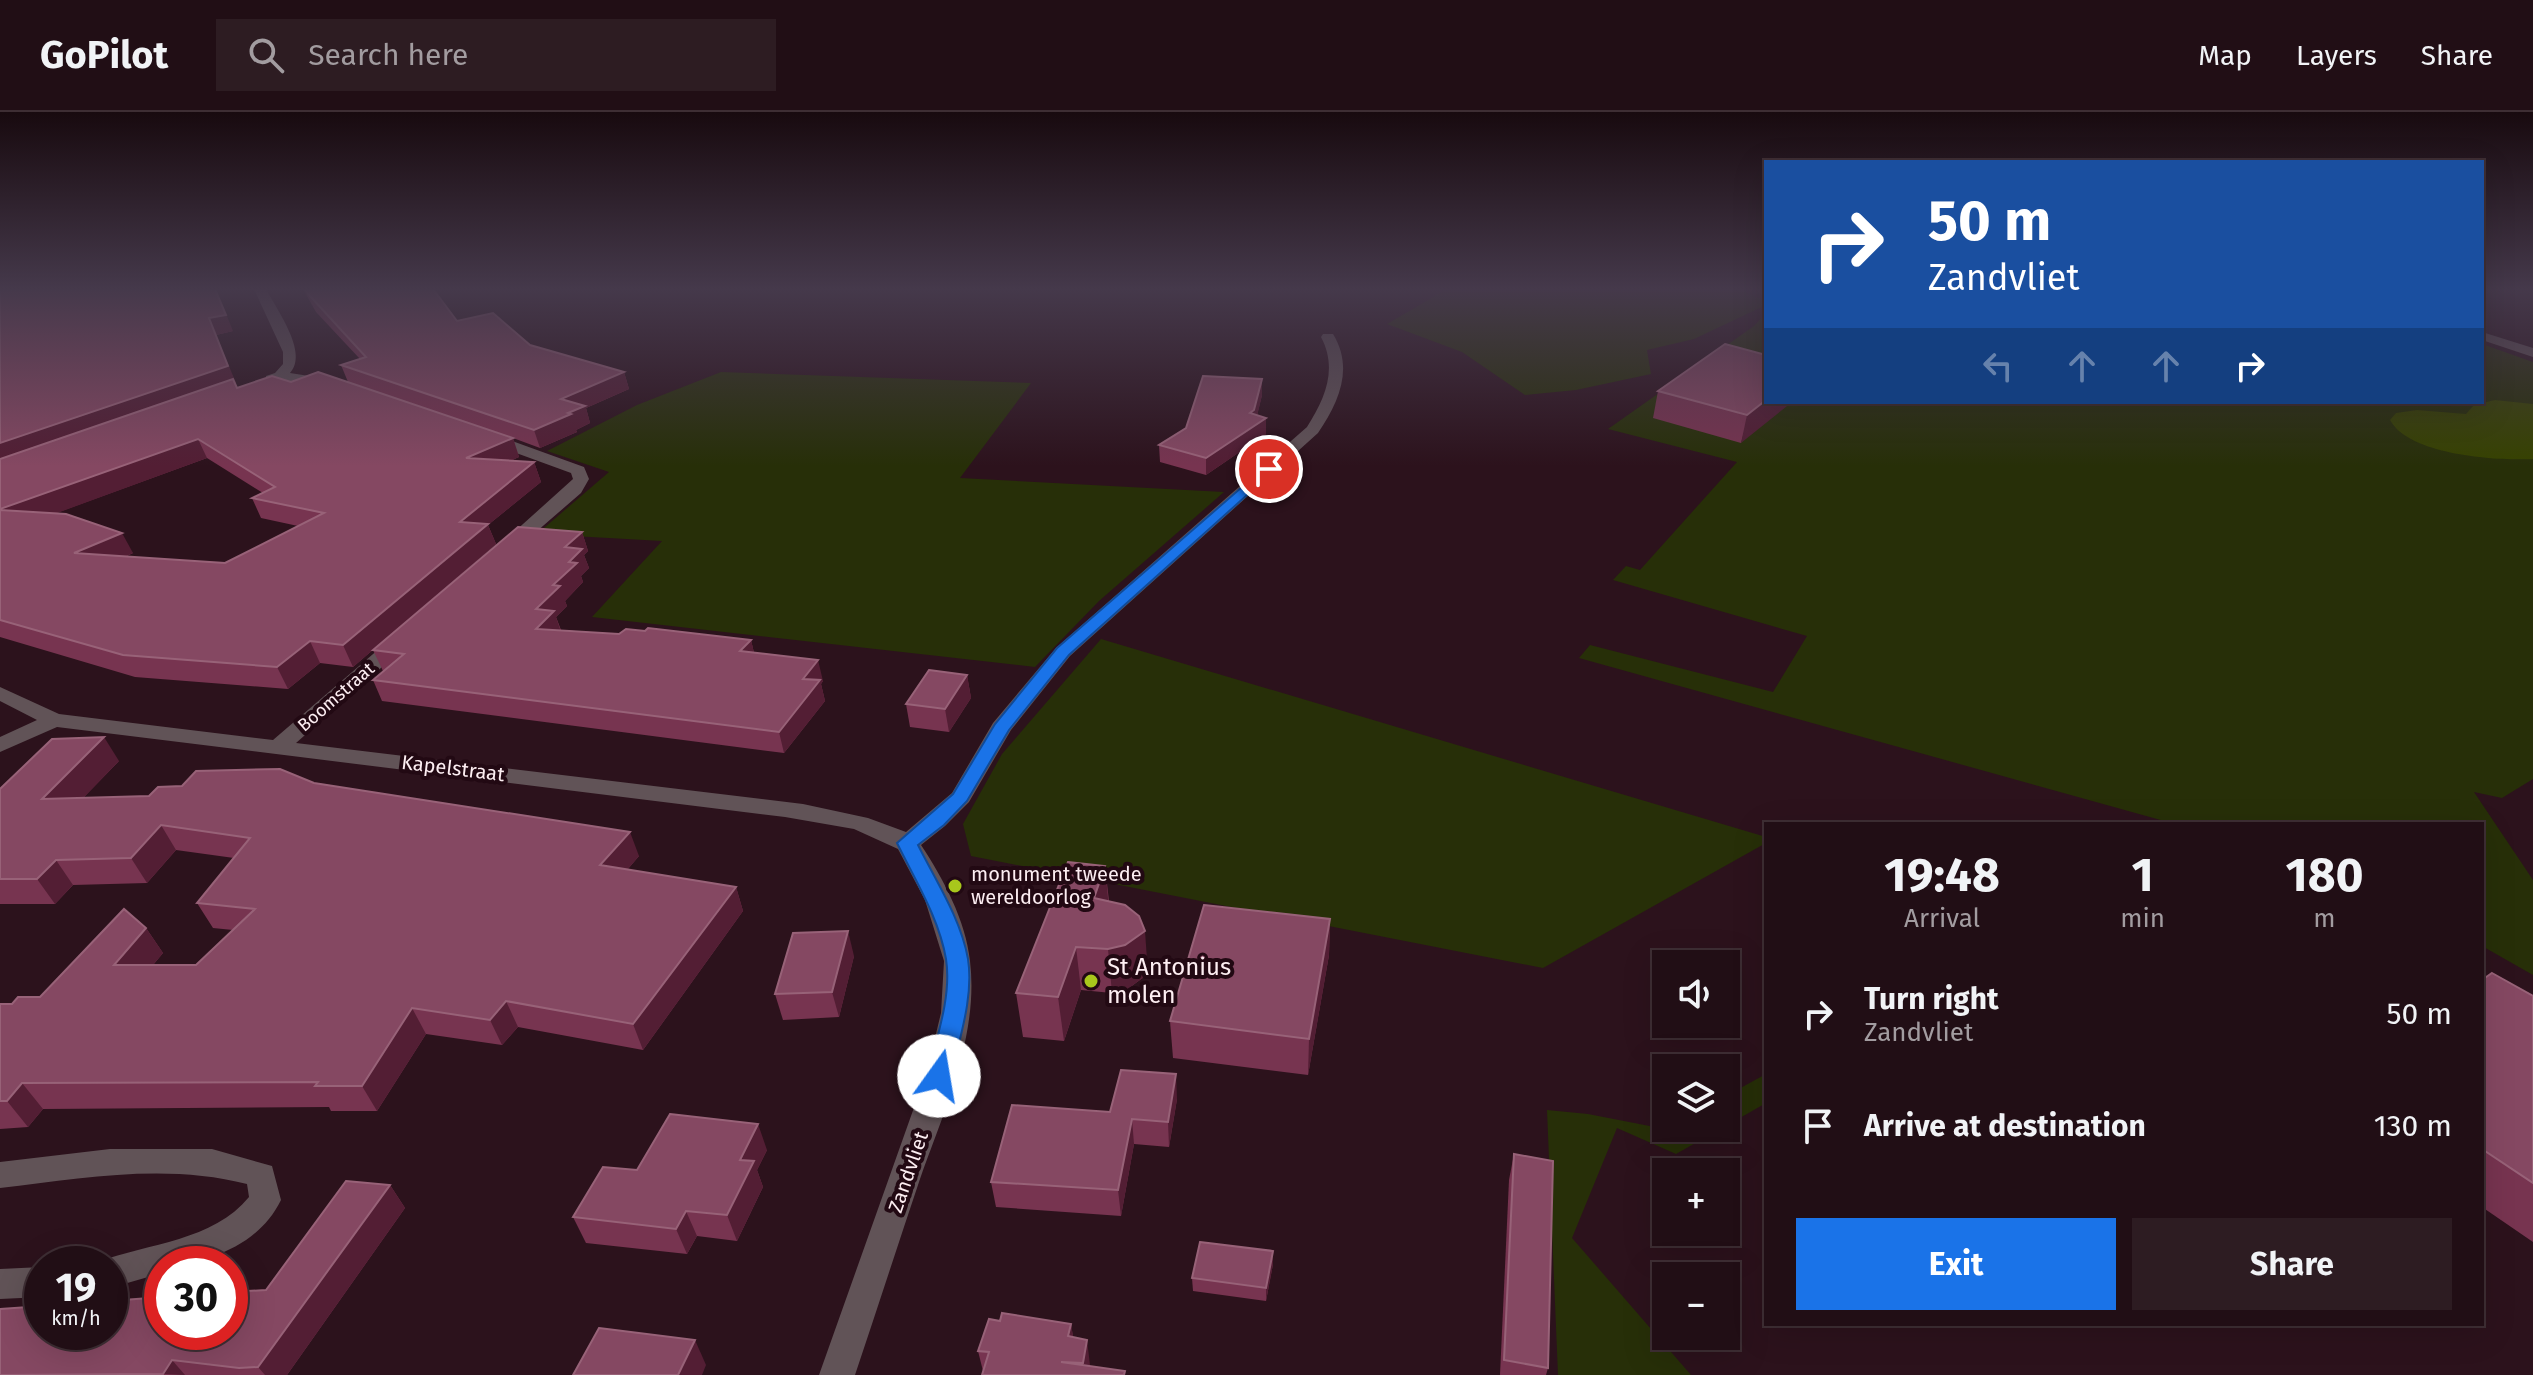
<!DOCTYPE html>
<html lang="en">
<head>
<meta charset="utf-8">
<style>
  body { margin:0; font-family:"Fira Sans",sans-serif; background:#2d1c22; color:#f1f3f6; height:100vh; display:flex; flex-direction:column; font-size:30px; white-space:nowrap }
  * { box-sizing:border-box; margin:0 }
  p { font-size:26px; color:#a29ca0 }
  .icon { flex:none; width:44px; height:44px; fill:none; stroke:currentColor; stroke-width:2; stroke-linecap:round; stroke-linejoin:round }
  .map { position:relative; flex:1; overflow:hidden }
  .panel { position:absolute; left:1764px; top:710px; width:720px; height:504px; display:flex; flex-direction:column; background:#210e15; border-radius:0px; box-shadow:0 8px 32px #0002,0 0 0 2px #3e2e34 }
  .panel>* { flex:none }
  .top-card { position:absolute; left:1764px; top:48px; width:720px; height:244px; border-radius:0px; box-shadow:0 8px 32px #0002,0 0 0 2px #3e2e34; background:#1a4fa0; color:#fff; overflow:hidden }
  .buttons { position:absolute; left:1652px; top:838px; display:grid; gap:16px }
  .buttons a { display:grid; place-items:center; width:88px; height:88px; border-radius:0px; background:#210e15; box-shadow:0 8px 32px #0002,0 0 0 2px #3e2e34; font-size:40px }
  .speed { position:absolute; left:24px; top:1134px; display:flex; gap:16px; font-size:40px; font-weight:700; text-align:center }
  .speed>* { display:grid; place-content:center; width:104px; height:104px; border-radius:50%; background:#210e15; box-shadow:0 8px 32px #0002,0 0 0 2px #3e2e34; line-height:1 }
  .speed small { font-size:20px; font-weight:400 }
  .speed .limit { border:12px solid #d22; background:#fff; color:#111 }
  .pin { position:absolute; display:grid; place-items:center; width:68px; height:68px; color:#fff; margin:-34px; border:4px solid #fff; border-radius:50%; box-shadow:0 2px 8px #0007 }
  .me { position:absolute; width:88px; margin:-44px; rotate:13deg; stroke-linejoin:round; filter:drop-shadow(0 0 6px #0008) }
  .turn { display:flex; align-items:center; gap:28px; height:168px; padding:0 32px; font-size:36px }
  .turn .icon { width:104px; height:104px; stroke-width:2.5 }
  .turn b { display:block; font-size:56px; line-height:68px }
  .lanes { display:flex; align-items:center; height:76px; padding:0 32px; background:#0003; justify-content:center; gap:40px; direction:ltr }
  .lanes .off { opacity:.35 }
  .eta { display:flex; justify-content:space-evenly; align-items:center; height:136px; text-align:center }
  .eta b { font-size:48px; font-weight:700; line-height:56px }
  .primary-button { display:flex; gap:16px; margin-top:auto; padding:16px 32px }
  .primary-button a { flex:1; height:92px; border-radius:0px; background:#1a73e8; color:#fff; font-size:32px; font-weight:700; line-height:92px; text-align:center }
  .primary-button a+a { background:#2d1c22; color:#f1f3f6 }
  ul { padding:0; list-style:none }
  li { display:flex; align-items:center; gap:24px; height:112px; padding:0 32px }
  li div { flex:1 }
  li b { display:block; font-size:30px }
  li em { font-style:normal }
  header { display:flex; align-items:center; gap:48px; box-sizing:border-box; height:112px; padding:0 40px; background:#210e15; border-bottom:2px solid #3e2e34 }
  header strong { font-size:38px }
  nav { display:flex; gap:44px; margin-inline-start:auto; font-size:28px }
  .search { width:560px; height:72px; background:#2d1c22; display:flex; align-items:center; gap:20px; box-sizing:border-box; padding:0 28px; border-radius:0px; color:#a29ca0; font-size:30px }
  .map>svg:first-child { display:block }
  .green { fill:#272f08 }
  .water { fill:#364200 }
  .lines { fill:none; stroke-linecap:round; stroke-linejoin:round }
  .minor { fill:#615357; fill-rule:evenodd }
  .wall { fill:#773450; fill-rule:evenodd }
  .shaded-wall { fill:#531e34 }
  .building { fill:#854862; stroke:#986278; stroke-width:2 }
  .route { fill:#1a73e8; stroke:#114b97; stroke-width:2 }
  .poi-dot { fill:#a8c71c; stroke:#220913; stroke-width:3 }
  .labels { text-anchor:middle; stroke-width:8; stroke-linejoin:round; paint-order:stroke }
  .far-street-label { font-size:18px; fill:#fdeef2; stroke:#220913 }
  .street-label { font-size:20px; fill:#fdeef2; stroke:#220913 }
  .poi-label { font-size:20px; fill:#fdeef2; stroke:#220913; text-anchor:start }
  .near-poi-label { font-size:24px; fill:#fdeef2; stroke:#220913; text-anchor:start }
</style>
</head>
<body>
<header>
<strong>GoPilot</strong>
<div class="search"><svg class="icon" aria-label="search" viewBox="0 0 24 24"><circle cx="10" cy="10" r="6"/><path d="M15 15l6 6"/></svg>Search here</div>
<nav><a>Map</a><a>Layers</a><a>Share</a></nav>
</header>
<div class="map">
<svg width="2533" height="1263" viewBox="0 0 2533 1263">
  <rect width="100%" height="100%" fill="#2c121c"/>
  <g class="green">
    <polygon points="1447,177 1738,177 1766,189 1766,193 1694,227 1647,238 1651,262 1576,278 1525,283 1462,240 1387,212"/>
    <polygon points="1766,201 1766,290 2482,290 2482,232 2533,250 2533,667 2502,686 2474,680 2533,768 2533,863 2482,834 2482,712 2175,712 1579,546 1590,533 1773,580 1807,524 1613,468 1626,454 1640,458 1737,350 1608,317 1754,214"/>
    <polygon points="721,260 1031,271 960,366 1224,380 1099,489 1035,555 592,505 662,429 537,422 609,360 547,339 637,293"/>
    <polygon points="1101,527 1766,725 1766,731 1543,856 971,744 963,712 1002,642"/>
    <polygon points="1766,962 1766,991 1726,1014 1726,984"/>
    <polygon points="1547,998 1588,1002 1665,1017 1722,1016 1676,1042 1617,1016 1572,1126 1691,1263 1558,1263"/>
  </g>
  <path class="water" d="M2495,288l38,4v55c-37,2 -124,-4 -143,-39l6,-7 21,-3 49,4 8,-9z"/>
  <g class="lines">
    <g class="minor">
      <path d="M254,177h12c11,21 43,64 24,84l45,7v6l-54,-6 -15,2v-6l9,-3 8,-9v-12z"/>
      <polygon points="2482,220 2533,236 2533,245 2482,228"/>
      <path d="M1323,222h10c21,34 6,68 -15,99l-248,223 -59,74 -42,72 -24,24 -24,19c22,33 45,76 49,116 9,74 -26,150 -50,218 -22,65 -43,131 -65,196h-36l108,-304 14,-58 3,-52 -19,-61 -27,-51 -44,-20 -69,-12 -728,-90 -57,25v-15l37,-17 -37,-19v-14l59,27 214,26 121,-104h14l3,4 -3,4 -112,99 507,61 65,14 38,14 46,-39 41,-70 63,-75 251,-221c18,-28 31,-58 14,-90z"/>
      <polygon points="487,320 584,355 589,367 581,381 514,439 502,439 499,435 502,431 573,367 571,361 481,328 479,325"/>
      <path d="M110,1037h102l60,17 9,34c-22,45 -72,64 -119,64v9l-52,15v-24l-12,-2c51,-19 115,-21 151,-65l-2,-13c-80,-21 -166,-6 -247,4v-26z"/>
      <polygon points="42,1155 42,1185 0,1187 0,1157"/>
    </g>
  </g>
  <g class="wall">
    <path d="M0,177l233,42 -17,4 21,53 54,-6h57l-7,-17 19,-6 -44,-47 -13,-23h130l24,32 73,24 94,27 5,17 -43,19 4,15 -14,7 1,2 -37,16 -27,-10 6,19 -9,4 24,1 7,20 -53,43 8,19 -143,123 -33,-4 -32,26 -153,-12 -135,-40zM207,346l56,35 -11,5 9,20 37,8 -73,37 -100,-6 8,-4 -77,-40z"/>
    <polygon points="1766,243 1741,331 1653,306 1658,279"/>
    <polygon points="1262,283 1257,303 1266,322 1206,363 1160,350 1159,333"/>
    <polygon points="582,420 588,439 584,443 589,456 581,464 583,470 565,489 567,494 556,505 561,518 619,522 645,519 751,528 754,541 823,569 821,572 825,589 784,641 382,589 373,568 383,559 373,538"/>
    <polygon points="967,563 971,586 949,620 910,615 906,592"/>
    <polygon points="119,649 83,686 149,684 314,671 639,744 627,758 736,775 743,799 643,938 518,915 502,933 426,922 377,999 331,999 329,995 43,997 28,1015 0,1017 0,892 12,892 40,885 146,816 163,841 153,853 196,853 233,818 213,816 197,791 234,746 176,738 147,771 73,773 55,792 0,792 0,677"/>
    <polygon points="1105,754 1109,789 1148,862 1129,876 1112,881 1081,878 1064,929 1023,925 1016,881"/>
    <polygon points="1330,807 1329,843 1308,963 1173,946 1170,909"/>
    <polygon points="854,844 839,905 783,908 775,882"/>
    <polygon points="2482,868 2533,884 2533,1130 2482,1095"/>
    <polygon points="1177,987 1169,1035 1134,1032 1121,1104 996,1095 991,1070 1110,1000"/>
    <polygon points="767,1038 757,1058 763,1075 737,1129 697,1124 687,1142 586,1131 573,1105 637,1058"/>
    <polygon points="1514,1042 1548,1256 1546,1263 1500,1263 1509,1068"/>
    <polygon points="390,1073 405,1096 287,1263 0,1263 266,1178"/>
    <polygon points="1273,1152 1266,1189 1193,1179 1192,1166"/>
    <polygon points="1000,1209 1071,1212 1073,1225 1090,1254 983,1259 978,1239"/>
  </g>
  <g class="shaded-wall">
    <polygon points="216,177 233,219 216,223 236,271 0,354 0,331"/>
    <polygon points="624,260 629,277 586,296 590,311 576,318 577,320 540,336 534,318 561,287"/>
    <polygon points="1262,267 1262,283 1255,313 1266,306 1266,322 1206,363 1206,346 1250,301"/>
    <polygon points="1766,288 1766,290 1792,290 1741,331 1747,303"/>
    <polygon points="513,326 519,345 473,365 466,346"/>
    <polygon points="198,327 207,346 11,418 0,397"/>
    <polygon points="534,350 541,370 488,413 496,432 353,555 343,533 460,410"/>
    <polygon points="582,420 588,439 584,443 589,456 581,464 583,470 565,489 567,494 556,505 561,520 536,517 536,497 553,473 565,435"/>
    <polygon points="122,421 133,441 86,462 74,441"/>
    <polygon points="751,528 756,549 740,539"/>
    <polygon points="310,529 320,551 288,577 277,555"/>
    <polygon points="818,548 823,569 821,572 825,589 784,641 779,620 803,567"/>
    <polygon points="967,563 971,586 949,620 945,597"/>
    <polygon points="104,625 119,649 59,711 42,687"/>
    <polygon points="161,713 176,738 147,771 131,746"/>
    <polygon points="630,720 639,744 610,778 600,753"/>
    <polygon points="56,748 73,773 55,792 37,767"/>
    <polygon points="1105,754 1109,797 1094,786"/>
    <polygon points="736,775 743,799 643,938 633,912"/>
    <polygon points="1330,807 1329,843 1308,963 1309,927"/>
    <polygon points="146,816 163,841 132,878 114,853"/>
    <polygon points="848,819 854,844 839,905 832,880"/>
    <polygon points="1145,819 1148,862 1129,876 1112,881 1108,837"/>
    <polygon points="1076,835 1081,878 1064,929 1058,885"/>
    <polygon points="506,889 518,915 502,933 490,908"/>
    <polygon points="412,896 426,922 377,999 362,974"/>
    <polygon points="1176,962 1177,987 1169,1035 1168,1010"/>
    <polygon points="22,971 43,997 28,1015 7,989"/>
    <polygon points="1132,1007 1134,1032 1121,1104 1118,1078"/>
    <polygon points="758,1012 767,1038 757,1058 763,1075 737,1129 727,1103 740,1048"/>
    <polygon points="390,1073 405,1096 287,1263 265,1263 258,1255"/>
    <polygon points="686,1099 697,1124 687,1142 676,1117"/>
    <polygon points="1273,1139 1273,1152 1266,1189 1266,1176"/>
    <polygon points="1071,1212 1075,1237 1068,1224"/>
    <polygon points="695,1228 706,1253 702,1263 678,1263"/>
    <polygon points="1087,1228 1090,1253 1088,1263 1084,1263 1083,1251"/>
    <polygon points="172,1248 185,1263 163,1262"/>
  </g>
  <g class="building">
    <polygon points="0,177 215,177 226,203 209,206 228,254 0,331"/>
    <polygon points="305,177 433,177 457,209 493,201 530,233 624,260 561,287 585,294 568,301 571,302 534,318 341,253 366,245 310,184"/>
    <polygon points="1725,232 1766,243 1766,288 1747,303 1658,279"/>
    <polygon points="318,260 513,326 466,346 534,350 460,410 488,412 343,533 310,529 277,555 123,543 0,508 0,398 66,402 122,421 74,441 225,451 324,401 252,386 275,375 198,327 0,397 0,347 233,267 237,276 272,264 291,270"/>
    <polygon points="1203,264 1262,267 1254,298 1250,301 1266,306 1206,346 1159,333 1186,316"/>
    <polygon points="518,415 582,420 565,435 582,437 569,450 577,451 553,473 560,474 536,497 554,499 536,517 619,522 626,517 645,519 648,516 751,528 740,539 818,548 803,567 820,568 779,620 373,568 404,542 373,538"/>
    <polygon points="929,558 967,563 945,597 906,592"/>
    <polygon points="104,625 42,687 149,684 158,675 182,674 196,659 280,657 314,671 630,720 600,753 736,775 633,912 506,889 490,908 412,896 362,974 315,974 318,970 22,971 7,989 0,989 0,892 12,892 18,885 40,885 124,797 146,816 114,853 196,853 255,797 197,791 250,726 161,713 131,746 56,748 37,767 0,767 0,677 52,627"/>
    <polygon points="1068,750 1105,754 1094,786 1125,793 1139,804 1145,819 1125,833 1108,837 1076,835 1058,885 1016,881"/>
    <polygon points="1204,793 1330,807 1309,927 1170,909"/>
    <polygon points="848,819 832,880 775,882 793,821"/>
    <polygon points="2492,861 2533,884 2533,1071 2482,1037 2482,868"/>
    <polygon points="1121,958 1176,962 1168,1010 1132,1007 1118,1078 991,1070 1012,993 1110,1000"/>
    <polygon points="670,1002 758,1012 740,1048 754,1049 727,1103 686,1099 676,1117 573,1105 603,1055 637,1058"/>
    <polygon points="1514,1042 1553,1049 1548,1256 1504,1248"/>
    <polygon points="346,1069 390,1073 258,1255 239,1256 172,1248 163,1262 0,1263 0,1197 42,1194 42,1220 110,1220 110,1189 162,1185 162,1220 230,1220 230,1180 266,1178"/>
    <polygon points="1200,1130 1273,1139 1266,1176 1192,1166"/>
    <polygon points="1002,1201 1071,1212 1068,1224 1087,1228 1083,1251 1061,1250 1125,1259 1124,1263 982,1263 989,1240 978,1239 989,1207 1000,1209"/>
    <polygon points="599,1216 695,1228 678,1263 573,1263"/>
  </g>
  <linearGradient id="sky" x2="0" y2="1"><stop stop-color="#180a0f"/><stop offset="0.5" stop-color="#45394b"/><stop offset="1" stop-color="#45394b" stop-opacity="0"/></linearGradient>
  <rect width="2533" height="354" fill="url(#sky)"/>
  <path class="route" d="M1265,355l11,2 -207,186 -60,75 -42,71 -23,24 -26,20c18,36 43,74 50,114 6,38 -9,81 -17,117l-3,7 -9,3 -8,-3 -4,-7c9,-36 25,-80 19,-117 -7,-41 -31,-79 -49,-116l56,-49 42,-70 62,-76z"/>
  <g class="poi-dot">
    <circle cx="955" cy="774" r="8"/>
    <circle cx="1091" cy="869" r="8"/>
  </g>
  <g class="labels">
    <g class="far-street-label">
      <text transform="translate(336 585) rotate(-41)" y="6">Boomstraat</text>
    </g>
    <g class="street-label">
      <text transform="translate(453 656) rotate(7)" y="7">Kapelstraat</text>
      <text transform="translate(908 1060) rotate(-71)" y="7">Zandvliet</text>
    </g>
    <g class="poi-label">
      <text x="971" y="769">monument tweede<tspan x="971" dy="23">wereldoorlog</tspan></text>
    </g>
    <g class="near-poi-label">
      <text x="1107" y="863">St Antonius<tspan x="1107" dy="28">molen</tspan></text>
    </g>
  </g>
</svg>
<div class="buttons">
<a><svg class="icon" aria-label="sound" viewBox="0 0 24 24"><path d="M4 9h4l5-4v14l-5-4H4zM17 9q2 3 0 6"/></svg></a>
<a><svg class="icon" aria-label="layers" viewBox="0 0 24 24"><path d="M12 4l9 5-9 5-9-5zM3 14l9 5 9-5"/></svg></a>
<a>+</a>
<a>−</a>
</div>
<div class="speed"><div>19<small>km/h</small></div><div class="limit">30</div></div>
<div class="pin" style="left:1269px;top:357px;background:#d93025"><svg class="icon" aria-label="arrive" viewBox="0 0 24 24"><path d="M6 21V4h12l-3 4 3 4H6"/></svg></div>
<svg class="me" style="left:939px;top:964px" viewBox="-20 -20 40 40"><circle r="19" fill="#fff"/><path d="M0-13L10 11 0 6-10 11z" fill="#1a73e8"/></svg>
<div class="top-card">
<div class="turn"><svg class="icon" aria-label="right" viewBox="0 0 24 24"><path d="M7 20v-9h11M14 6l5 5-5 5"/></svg><div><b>50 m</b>Zandvliet</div></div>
<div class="lanes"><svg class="icon off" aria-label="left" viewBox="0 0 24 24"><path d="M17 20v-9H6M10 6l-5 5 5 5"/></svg><svg class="icon off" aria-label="ahead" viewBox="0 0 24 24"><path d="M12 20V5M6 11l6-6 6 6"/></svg><svg class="icon off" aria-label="ahead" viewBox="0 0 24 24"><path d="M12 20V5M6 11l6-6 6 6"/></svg><svg class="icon" aria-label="right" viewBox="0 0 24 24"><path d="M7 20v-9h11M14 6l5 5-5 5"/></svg></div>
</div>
<section class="panel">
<div class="eta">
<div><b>19:48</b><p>Arrival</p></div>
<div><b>1</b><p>min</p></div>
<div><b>180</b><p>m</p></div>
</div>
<ul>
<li><svg class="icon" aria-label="right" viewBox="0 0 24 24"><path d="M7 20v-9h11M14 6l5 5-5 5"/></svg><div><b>Turn right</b><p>Zandvliet</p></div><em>50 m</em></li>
<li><svg class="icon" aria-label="arrive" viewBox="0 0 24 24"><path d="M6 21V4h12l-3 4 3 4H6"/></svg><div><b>Arrive at destination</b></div><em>130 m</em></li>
</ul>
<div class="primary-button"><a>Exit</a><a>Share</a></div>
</section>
</div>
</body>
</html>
